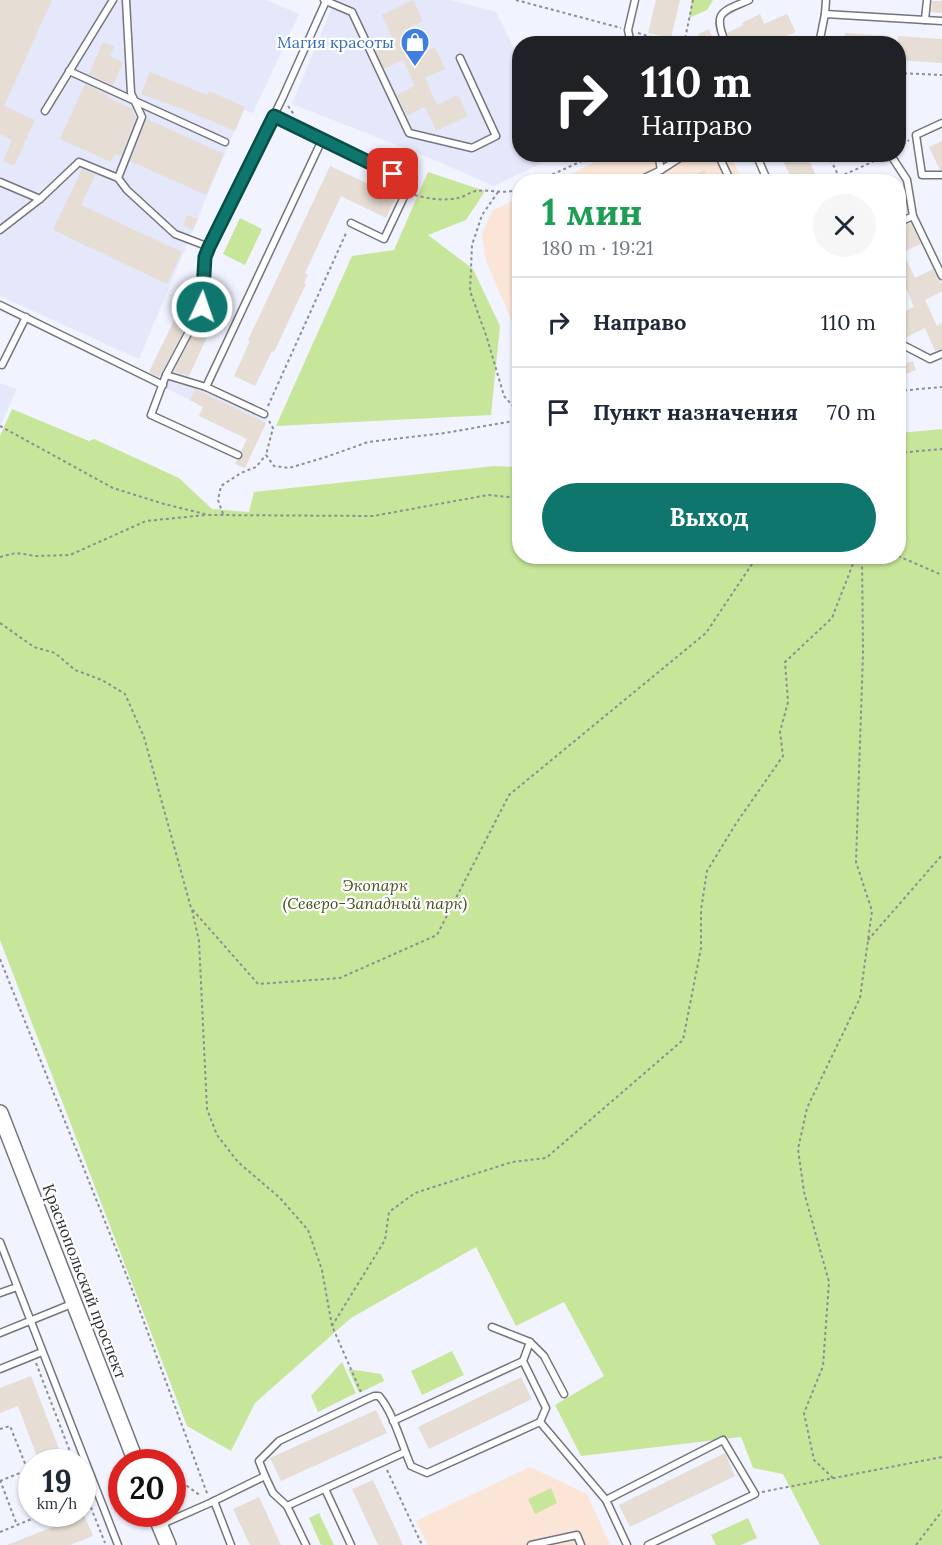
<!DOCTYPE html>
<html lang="ru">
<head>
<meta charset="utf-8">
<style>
  body { margin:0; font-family:Lora,serif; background:#f6f6f7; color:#1f2937; height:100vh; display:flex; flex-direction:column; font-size:22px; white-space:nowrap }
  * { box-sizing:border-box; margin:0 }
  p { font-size:20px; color:#747a83 }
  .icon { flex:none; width:33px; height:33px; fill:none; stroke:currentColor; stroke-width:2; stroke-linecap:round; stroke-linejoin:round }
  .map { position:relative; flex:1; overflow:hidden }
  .side { position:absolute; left:512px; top:174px; width:394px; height:390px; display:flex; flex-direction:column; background:#fff; border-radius:24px; box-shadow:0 2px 4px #0004 }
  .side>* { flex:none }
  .top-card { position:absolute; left:512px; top:36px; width:394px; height:126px; border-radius:24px; box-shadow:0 2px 4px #0004; background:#202124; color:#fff; overflow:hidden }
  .speed { position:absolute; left:18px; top:1449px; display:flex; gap:12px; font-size:30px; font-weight:700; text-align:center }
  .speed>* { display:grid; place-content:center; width:78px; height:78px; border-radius:50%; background:#fff; box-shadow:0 2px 4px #0004; line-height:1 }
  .speed small { font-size:15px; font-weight:400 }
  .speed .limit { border:9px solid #d22; background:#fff; color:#111 }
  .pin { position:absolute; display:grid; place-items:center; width:51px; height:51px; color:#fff; margin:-26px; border-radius:12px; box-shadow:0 3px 9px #0006 }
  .me { position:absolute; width:66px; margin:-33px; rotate:3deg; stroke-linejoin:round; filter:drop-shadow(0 0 4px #0008) }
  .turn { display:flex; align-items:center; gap:21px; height:126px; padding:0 30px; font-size:27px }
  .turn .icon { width:78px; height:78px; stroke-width:2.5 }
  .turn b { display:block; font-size:42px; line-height:51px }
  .round { display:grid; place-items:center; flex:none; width:63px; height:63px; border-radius:32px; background:#f6f6f7 }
  .overview { display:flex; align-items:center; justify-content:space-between; height:102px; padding:0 30px }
  h1 { font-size:36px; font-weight:800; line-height:45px; color:#1e9e55 }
  .button { display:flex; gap:12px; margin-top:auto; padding:12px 30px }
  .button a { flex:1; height:69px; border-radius:36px; background:#0f766e; color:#fff; font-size:24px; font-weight:800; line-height:69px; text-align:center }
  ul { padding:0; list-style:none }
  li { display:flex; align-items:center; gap:18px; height:90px; padding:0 30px; border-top:2px solid #e0e1e3 }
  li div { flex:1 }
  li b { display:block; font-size:22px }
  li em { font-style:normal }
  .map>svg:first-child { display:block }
  .built { fill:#e5e8fb }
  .education { fill:#fbe5d7 }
  .green { fill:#c8e699 }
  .building { fill:#e6ddd4 }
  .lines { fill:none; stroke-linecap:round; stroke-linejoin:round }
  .service-casing { stroke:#73757f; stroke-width:9 }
  .tertiary-casing { stroke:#73757f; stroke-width:18 }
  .path { stroke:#8c8d95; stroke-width:2; stroke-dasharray:3 3; stroke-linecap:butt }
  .service { stroke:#fff; stroke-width:6 }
  .tertiary { stroke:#fff; stroke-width:15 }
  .route-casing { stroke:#0a4d48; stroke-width:15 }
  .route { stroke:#0f766e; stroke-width:10 }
  .labels { text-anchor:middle; stroke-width:4.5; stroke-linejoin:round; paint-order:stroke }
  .shop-label { font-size:16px; fill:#366cbe; stroke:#fff; text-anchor:end }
  .park-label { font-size:16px; font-style:italic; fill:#41541c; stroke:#fff }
  .street-label { font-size:16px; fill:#2e2f33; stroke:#fff }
</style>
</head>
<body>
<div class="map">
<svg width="942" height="1545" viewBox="0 0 942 1545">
  <rect width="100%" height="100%" fill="#f1f3ff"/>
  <g class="built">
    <polygon points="0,0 266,0 299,14 253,113 243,110 139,359 0,296"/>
    <polygon points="335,0 451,0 496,12 519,59 519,154 559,155 494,186 437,161 292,104"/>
    <polygon points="186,296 219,311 188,377 269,416 261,434 167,389 155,386 158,378 149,373"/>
    <polygon points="0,383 17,389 0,426"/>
  </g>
  <g class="education">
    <polygon points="612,154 730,155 743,181 554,182"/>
    <polygon points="519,198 519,338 486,261 482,233 493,210"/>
    <polygon points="530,1467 587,1494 610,1545 428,1545 416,1521"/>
  </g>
  <g class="green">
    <polygon points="692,0 713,0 707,10 689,18"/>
    <polygon points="428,172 485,191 466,220 428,235 473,269 500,326 491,415 276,426 352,256 394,250"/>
    <polygon points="240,218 262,229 245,265 223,254"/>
    <polygon points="12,409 89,441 94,439 179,478 212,509 249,512 254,492 494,466 519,467 519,556 898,556 899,433 942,429 942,1545 820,1545 783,1474 753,1468 741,1437 581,1456 555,1405 604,1376 564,1302 516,1326 476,1247 351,1318 255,1403 231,1451 187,1426 0,940 0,436"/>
    <polygon points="452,1351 464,1375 422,1395 411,1371"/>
    <polygon points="342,1362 356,1393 318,1412 311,1396"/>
    <polygon points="348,1369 381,1374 384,1381 359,1393"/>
    <polygon points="551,1488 557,1503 535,1514 528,1499"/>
    <polygon points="319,1513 334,1545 321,1545 309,1518"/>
    <polygon points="748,1518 757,1538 741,1545 716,1545 711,1535"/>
  </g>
  <g class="building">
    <polygon points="0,0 52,0 4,106 35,120 14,166 3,161 12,140 0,134"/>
    <polygon points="413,0 423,21 403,31 415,57 435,47 445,69 425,78 437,105 458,95 468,116 436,131 425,107 407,116 397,95 415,86 403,60 384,69 374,47 393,39 382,15"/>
    <polygon points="656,0 680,0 671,38 648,33"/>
    <polygon points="932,1 942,1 942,13 931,12"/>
    <polygon points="760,14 764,24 787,14 796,32 786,36 787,39 778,44 767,44 764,38 752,44 731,44 727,33 743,25 742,23"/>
    <polygon points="709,29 713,38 702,43 698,34"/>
    <polygon points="845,33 890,36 890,44 844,44"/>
    <polygon points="898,36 942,39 942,63 898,60"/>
    <polygon points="103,42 114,47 110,56 123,62 113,85 89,74"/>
    <polygon points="150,72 207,95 209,91 245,107 235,131 190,112 141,94"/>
    <polygon points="85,84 108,95 107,97 133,109 133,113 136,117 121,156 115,154 111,162 60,139"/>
    <polygon points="147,119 224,154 206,195 130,161"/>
    <polygon points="942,141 942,170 940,170 929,147"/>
    <polygon points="780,154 806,154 819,182 793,182"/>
    <polygon points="330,166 396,197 386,218 341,196 305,273 308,275 304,283 306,284 274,352 272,351 255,386 234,376 250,341 248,340"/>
    <polygon points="82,169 95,175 81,205 182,252 167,284 53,230"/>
    <polygon points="704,170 709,182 680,182"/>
    <polygon points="187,215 198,219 193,230 183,225"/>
    <polygon points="911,223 921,244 903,252 915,278 933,269 938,279 942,284 942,291 925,300 937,326 942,323 942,349 935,351 925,328 905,338 898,328 898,314 914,307 903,281 898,283 898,228"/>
    <polygon points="186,296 197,301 197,306 159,377 149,372"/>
    <polygon points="207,306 219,311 189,376 182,374 174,371"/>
    <polygon points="913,361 916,370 898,377 898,366"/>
    <polygon points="195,389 266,423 245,468 235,464 237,460 242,458 243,454 241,451 247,439 199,416 203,407 190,400"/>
    <polygon points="31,1376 64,1462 39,1462 18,1406 0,1413 0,1388"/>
    <polygon points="521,1377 532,1399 429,1449 418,1427"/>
    <polygon points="376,1410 387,1433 281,1481 270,1458"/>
    <polygon points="725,1453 735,1476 630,1527 619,1505"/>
    <polygon points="373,1480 403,1545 378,1545 352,1489"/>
    <polygon points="259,1497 281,1545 250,1545 233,1509"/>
    <polygon points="59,1514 84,1514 93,1536 70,1545 7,1545 63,1523"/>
  </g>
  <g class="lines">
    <g class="service-casing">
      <g id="service">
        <polyline points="126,0 131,93 142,117 118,178 127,190 175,234 209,247"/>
        <polyline points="326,1 352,12 409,133 472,148 496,136 460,58"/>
        <polyline points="825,14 942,21"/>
        <polyline points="925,20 927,0"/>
        <polyline points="631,44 628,30 635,0"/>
        <path d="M726,44c-14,-33 -4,-32 23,-44"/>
        <polyline points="819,44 825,14 826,0"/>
        <polyline points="69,71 225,142"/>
        <polyline points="45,111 113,0"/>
        <polyline points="274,116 411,182 384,239 351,223"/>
        <polyline points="942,123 916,135 922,175 942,175"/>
        <polyline points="658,154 661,170"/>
        <polyline points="718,154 731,182"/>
        <polyline points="756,154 768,182"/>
        <polyline points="890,154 907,180 913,216 942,276"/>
        <polyline points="0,182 40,199"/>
        <polyline points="636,182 661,170 686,154"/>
        <polyline points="898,223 913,216"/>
        <polyline points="0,230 40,199 79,162 118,178"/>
        <polyline points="0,305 163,385"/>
        <polyline points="898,335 903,345 930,359 942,354"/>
        <polyline points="0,364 2,365 26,317"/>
        <polyline points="166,375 206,387"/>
        <polyline points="264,414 206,387 322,140"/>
        <polyline points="238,455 151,415 166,375 202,307 205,257 209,247 282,99 326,1 324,0"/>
        <polyline points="0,1242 118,1545"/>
        <polyline points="0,1293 17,1287"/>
        <polyline points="492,1327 530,1342 544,1356 564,1394"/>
        <polyline points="0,1333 74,1303"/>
        <polyline points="523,1361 530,1342"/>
        <polyline points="0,1369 42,1352"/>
        <polyline points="393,1421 523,1361 546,1408 540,1422"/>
        <polyline points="265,1476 273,1493 287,1506 405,1452"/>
        <polyline points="325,1489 351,1545"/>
        <polyline points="606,1500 723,1440 755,1494 648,1545"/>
        <polyline points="214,1501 231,1545"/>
        <polyline points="287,1506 306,1545"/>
        <path d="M160,1525l50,-22 55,-27 -6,-15 20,-20 86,-41 9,-4h5c14,16 23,49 32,70l16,7 113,-51 66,78 21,45"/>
        <polyline points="531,1545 577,1535 581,1545"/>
      </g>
    </g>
    <g class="tertiary-casing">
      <g id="tertiary">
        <polyline points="0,1113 136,1462"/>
        <polyline points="155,1514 168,1545"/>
      </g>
    </g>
    <g class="path">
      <polyline points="516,0 621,28"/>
      <polyline points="638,33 674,44"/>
      <polyline points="684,44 693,0"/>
      <polyline points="898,73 942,75"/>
      <polyline points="288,106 295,116"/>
      <polyline points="898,148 909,140"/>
      <polyline points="828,154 839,177 835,182"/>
      <polyline points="839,177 883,157"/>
      <polyline points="536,182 597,154"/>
      <polyline points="498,192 482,215 472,245 470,291 487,338 504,396 519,413"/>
      <path d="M415,195c12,4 31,6 43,3 6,-1 12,-6 18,-7 14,-2 29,4 43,-2"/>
      <polyline points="898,391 942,387"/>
      <polyline points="268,406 347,231"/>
      <polyline points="269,421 273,428 266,455 274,466 289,468 326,457 368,442 445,433 519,420"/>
      <polyline points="0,426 113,488 164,504 209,515 373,516 488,495 519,498"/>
      <polyline points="898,453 942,449"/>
      <polyline points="223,514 218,500 221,486 241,473 256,467 266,455"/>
      <polyline points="898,556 942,575"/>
      <polyline points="0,557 16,553 36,556 70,555 146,521 206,515"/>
      <polyline points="0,623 34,647 55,653 75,670 102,680 125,694 144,737 191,908 258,984 340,978 437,935 509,795 706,633 754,561 760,556"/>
      <polyline points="192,910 199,941 207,1109 217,1135 238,1162 280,1198 308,1230 322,1270 332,1326 361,1392"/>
      <polyline points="868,940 942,855"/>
      <polyline points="0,959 130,1284 208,1496"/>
      <polyline points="332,1326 385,1240 389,1212 415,1193 512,1162 546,1158 683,1040 701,948 701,910 707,871 737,822 783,756 780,732 788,702 785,662 832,618 856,556"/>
      <polyline points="36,1363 74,1462"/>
      <polyline points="0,1429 10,1426 32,1481"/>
      <polyline points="150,1459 155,1462"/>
      <polyline points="387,1470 422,1545"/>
      <polyline points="172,1475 201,1496"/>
      <polyline points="833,1478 814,1460 804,1413 823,1366 829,1282 804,1192 798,1149 807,1108 860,998 872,911 856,862 863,653 862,556"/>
      <polyline points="0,1480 17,1525"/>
      <polyline points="0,1481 27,1470"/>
      <polyline points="82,1485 105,1543"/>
      <polyline points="762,1492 942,1457"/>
      <polyline points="0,1532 44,1514"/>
      <polyline points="916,1545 942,1511"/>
    </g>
    <use href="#service" class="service"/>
    <use href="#tertiary" class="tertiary"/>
  </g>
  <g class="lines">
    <g class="route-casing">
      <polyline id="route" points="202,307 205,257 209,247 274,116 393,174"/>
    </g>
    <use href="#route" class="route"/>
  </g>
  <defs>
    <g id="shop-pin" transform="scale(1.5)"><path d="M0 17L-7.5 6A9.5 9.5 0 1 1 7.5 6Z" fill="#3f7fe0" stroke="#fff"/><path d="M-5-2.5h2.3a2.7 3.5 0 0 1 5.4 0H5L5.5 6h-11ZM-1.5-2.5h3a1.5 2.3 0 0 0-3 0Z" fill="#fff"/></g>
  </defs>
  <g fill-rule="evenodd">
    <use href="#shop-pin" x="415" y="42"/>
  </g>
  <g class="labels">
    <g class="shop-label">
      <text x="394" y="48">Магия красоты</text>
    </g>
    <g class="park-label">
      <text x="375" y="891">Экопарк<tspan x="375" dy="18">(Северо-Западный парк)</tspan></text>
    </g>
    <g class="street-label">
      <text transform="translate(85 1281) rotate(69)" y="6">Краснопольский проспект</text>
    </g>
  </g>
</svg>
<div class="speed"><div>19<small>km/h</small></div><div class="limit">20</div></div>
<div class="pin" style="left:393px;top:174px;background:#d93025"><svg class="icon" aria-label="arrive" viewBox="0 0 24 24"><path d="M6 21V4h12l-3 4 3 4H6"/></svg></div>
<svg class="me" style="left:202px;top:307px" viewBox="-20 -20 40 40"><circle r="17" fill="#0f766e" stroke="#fff" stroke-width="3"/><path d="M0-11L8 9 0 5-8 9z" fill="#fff"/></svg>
<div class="top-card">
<div class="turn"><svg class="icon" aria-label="right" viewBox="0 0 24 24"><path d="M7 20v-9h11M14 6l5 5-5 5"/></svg><div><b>110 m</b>Направо</div></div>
</div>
<section class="side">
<div class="overview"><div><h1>1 мин</h1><p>180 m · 19:21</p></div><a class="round"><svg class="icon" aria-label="close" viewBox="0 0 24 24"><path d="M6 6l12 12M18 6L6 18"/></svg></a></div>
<ul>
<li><svg class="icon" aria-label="right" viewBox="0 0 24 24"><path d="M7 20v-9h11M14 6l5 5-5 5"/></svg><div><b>Направо</b></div><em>110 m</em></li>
<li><svg class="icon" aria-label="arrive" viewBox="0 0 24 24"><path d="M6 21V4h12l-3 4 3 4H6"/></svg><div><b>Пункт назначения</b></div><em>70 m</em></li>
</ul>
<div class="button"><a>Выход</a></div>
</section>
</div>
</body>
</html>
